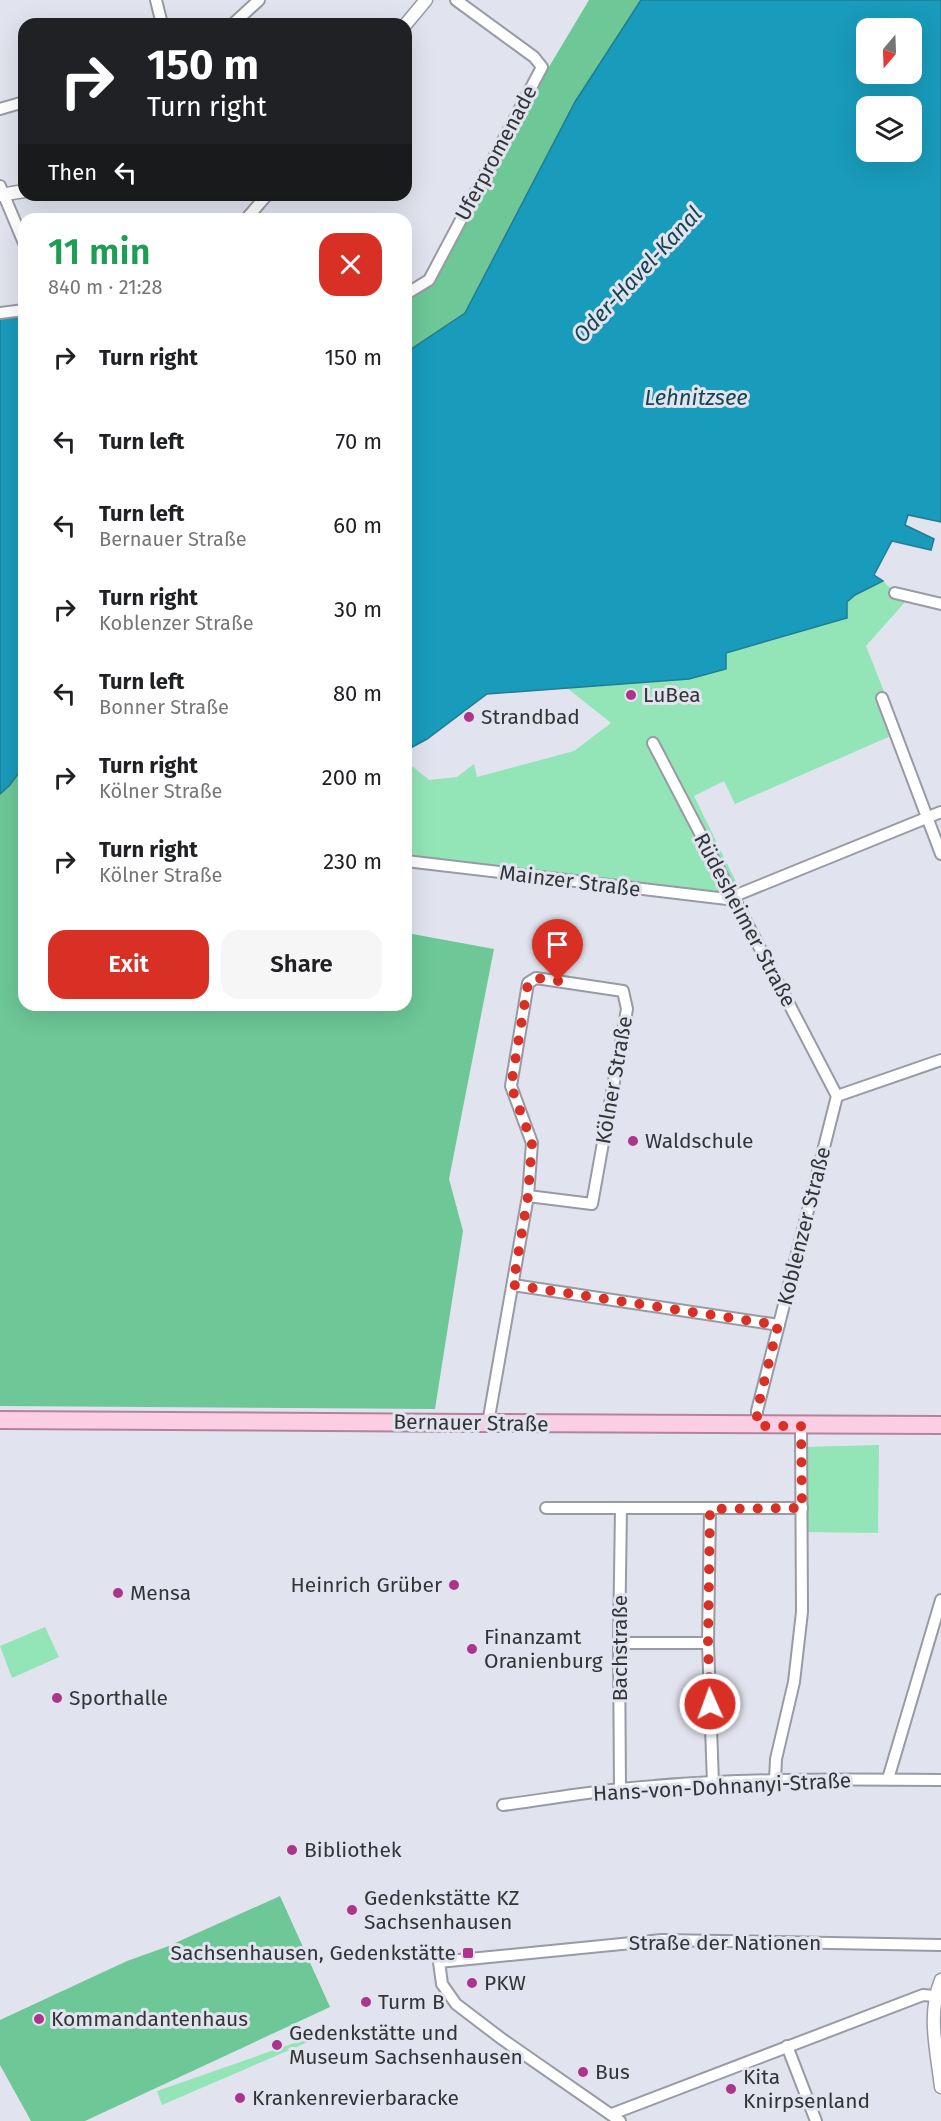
<!DOCTYPE html>
<html lang="en">
<head>
<meta charset="utf-8">
<style>
  body { margin:0; font-family:"Fira Sans",sans-serif; background:#f6f6f6; color:#202124; height:100vh; display:flex; flex-direction:column; font-size:22px; white-space:nowrap }
  * { box-sizing:border-box; margin:0 }
  p { font-size:20px; color:#757577 }
  .icon { flex:none; width:33px; height:33px; fill:none; stroke:currentColor; stroke-width:2; stroke-linecap:round; stroke-linejoin:round }
  .map { position:relative; flex:1; overflow:hidden }
  .drawer { position:absolute; left:18px; top:213px; width:394px; height:798px; display:flex; flex-direction:column; background:#fff; border-radius:18px; box-shadow:0 6px 24px #0002 }
  .drawer>* { flex:none }
  .banner { position:absolute; left:18px; top:18px; width:394px; height:183px; border-radius:18px; box-shadow:0 6px 24px #0002; background:#202124; color:#fff; overflow:hidden }
  .needle { width:39px; rotate:199deg }
  .buttons { position:absolute; left:856px; top:18px; display:grid; gap:12px }
  .buttons a { display:grid; place-items:center; width:66px; height:66px; border-radius:12px; background:#fff; box-shadow:0 6px 24px #0002; font-size:30px }
  .pin { position:absolute; display:grid; place-items:center; width:51px; height:51px; color:#fff; margin:-62px -26px; border-radius:50% 50% 50% 0; rotate:-45deg; box-shadow:0 0 6px #0007 }
  .pin .icon { rotate:45deg }
  .me { position:absolute; width:66px; margin:-33px; rotate:358deg; stroke-linejoin:round; filter:drop-shadow(0 0 4px #0008) }
  .turn { display:flex; align-items:center; gap:21px; height:126px; padding:0 30px; font-size:27px }
  .turn .icon { width:78px; height:78px; stroke-width:2.5 }
  .turn b { display:block; font-size:42px; line-height:51px }
  .then { display:flex; align-items:center; height:57px; padding:0 30px; background:#0003; gap:12px; font-size:22px }
  .round { display:grid; place-items:center; flex:none; width:63px; height:63px; border-radius:18px; background:#f6f6f6 }
  .overview { display:flex; align-items:center; justify-content:space-between; height:102px; padding:0 30px }
  h1 { font-size:36px; font-weight:600; line-height:45px; color:#1e9e55 }
  .button { display:flex; gap:12px; margin-top:auto; padding:12px 30px }
  .button a { flex:1; height:69px; border-radius:18px; background:#d93025; color:#fff; font-size:24px; font-weight:600; line-height:69px; text-align:center }
  .button a+a { background:#f6f6f6; color:#202124 }
  ul { padding:0; list-style:none }
  li { display:flex; align-items:center; gap:18px; height:84px; padding:0 30px }
  li div { flex:1 }
  li b { display:block; font-size:22px }
  li em { font-style:normal }
  .map>svg:first-child { display:block }
  .green { fill:#93e5b7 }
  .forest { fill:#6dc797 }
  .water { fill:#199bbb; stroke:#217c94; stroke-width:1.5; fill-rule:evenodd }
  .lines { fill:none; stroke-linecap:round; stroke-linejoin:round }
  .minor-casing { stroke:#989aa4; stroke-width:14 }
  .tertiary-casing { stroke:#989aa4; stroke-width:15 }
  .primary-casing { stroke:#b3839c; stroke-width:20 }
  .minor { stroke:#fff; stroke-width:10 }
  .tertiary { stroke:#fff; stroke-width:12 }
  .primary { stroke:#fbcee4; stroke-width:16 }
  .route { stroke:#d93025; stroke-width:10; stroke-dasharray:0 18 }
  .poi-dot { fill:#ac358c; stroke:#e1e4ee; stroke-width:2 }
  .labels { text-anchor:middle; stroke-width:6; stroke-linejoin:round; paint-order:stroke }
  .street-label { font-size:21px; fill:#333438; stroke:#e1e4ee }
  .poi-label { font-size:21px; fill:#333438; stroke:#e1e4ee; text-anchor:start }
  .water-label { font-size:22px; font-style:italic; fill:#134553; stroke:#e1e4ee }
</style>
</head>
<body>
<div class="map">
<svg width="941" height="2121" viewBox="0 0 941 2121">
  <rect width="100%" height="100%" fill="#e1e4ee"/>
  <g class="green">
    <polygon points="883,581 905,602 866,646 900,732 735,804 724,781 694,796 743,896 407,861 406,761 429,780 457,777 474,764 477,777 574,751 611,723 567,688 689,679 726,669 725,653 847,618 847,602 855,595"/>
    <polygon points="879,1445 878,1533 803,1532 801,1447"/>
    <polygon points="45,1627 59,1657 12,1678 0,1646"/>
    <polygon points="320,2034 315,2039 162,2105 157,2091"/>
  </g>
  <g class="forest">
    <polygon points="589,0 641,0 575,102 465,313 407,352 407,290 426,277 439,251"/>
    <polygon points="24,766 24,1005 406,1005 407,933 494,949 449,1179 463,1231 435,1409 0,1406 0,794 9,786"/>
    <polygon points="280,1896 330,2007 85,2121 31,2121 0,2065 0,2020 127,1961 169,1946 172,1951 177,1949 175,1943"/>
  </g>
  <g class="water">
    <path d="M641,0h300v522l-33,-7 -3,10 29,14 -3,11 -39,-9 -18,34 9,6 -28,14 -8,7v16l-121,35v16l-37,10 -202,15 -60,45 -20,11v-398l58,-39 110,-211zM867,28h45v46h-45zM867,106h45v46h-45z"/>
    <polygon points="24,317 24,766 9,786 0,794 0,319"/>
  </g>
  <g class="lines">
    <g class="minor-casing">
      <g id="minor">
        <polyline points="156,0 162,24"/>
        <polyline points="233,24 259,0"/>
        <polyline points="0,109 24,102"/>
        <polyline points="0,186 24,243"/>
        <polyline points="246,219 267,195"/>
        <polyline points="406,294 429,280 542,67 534,57 456,0"/>
        <polyline points="0,313 24,310"/>
        <polyline points="895,593 941,604"/>
        <polyline points="882,698 941,854"/>
        <polyline points="653,743 837,1096"/>
        <polyline points="406,861 727,899 941,812"/>
        <polyline points="837,1096 941,1060"/>
        <polyline points="513,1285 779,1325"/>
        <polyline points="488,1423 528,1196 532,1143 511,1086 528,983 536,978 623,991 627,1009 592,1204 528,1196"/>
        <polyline points="757,1426 757,1411 837,1096"/>
        <polyline points="546,1508 802,1508"/>
        <polyline points="710,1509 708,1643 713,1783"/>
        <polyline points="619,1643 708,1643"/>
        <polyline points="775,1779 776,1759 794,1682 802,1612 801,1426"/>
        <polyline points="888,1779 941,1600"/>
        <polyline points="620,1789 619,1643 621,1508"/>
        <path d="M503,1805c39,-5 78,-12 118,-16 106,-11 213,-10 320,-9"/>
        <polyline points="787,2046 816,2121"/>
        <polyline points="612,2114 923,1995 935,1996"/>
        <polyline points="620,2121 502,2039 456,2004 442,1984 439,1962 662,1940 941,1945"/>
      </g>
    </g>
    <g class="tertiary-casing">
      <g id="tertiary">
        <polyline points="406,24 426,0"/>
        <polyline points="0,195 24,191"/>
        <path d="M941,1980c-14,35 -4,71 0,107"/>
      </g>
    </g>
    <g class="primary-casing">
      <path id="primary" d="M0,1420c314,1 627,5 941,5"/>
    </g>
    <use href="#minor" class="minor"/>
    <use href="#tertiary" class="tertiary"/>
    <use href="#primary" class="primary"/>
  </g>
  <g class="lines">
    <polyline class="route" points="558,981 536,978 528,983 511,1086 532,1143 528,1196 513,1285 778,1325 757,1411 757,1426 801,1426 802,1508 710,1509 708,1643 710,1704"/>
  </g>
  <g class="poi-dot">
    <circle cx="631" cy="695" r="6"/>
    <circle cx="469" cy="717" r="6"/>
    <circle cx="633" cy="1141" r="6"/>
    <circle cx="454" cy="1585" r="6"/>
    <circle cx="118" cy="1593" r="6"/>
    <circle cx="472" cy="1649" r="6"/>
    <circle cx="57" cy="1698" r="6"/>
    <circle cx="292" cy="1850" r="6"/>
    <circle cx="352" cy="1910" r="6"/>
    <rect x="462" y="1947" width="12" height="12" rx="3"/>
    <circle cx="472" cy="1983" r="6"/>
    <circle cx="366" cy="2002" r="6"/>
    <circle cx="39" cy="2019" r="6"/>
    <circle cx="277" cy="2045" r="6"/>
    <circle cx="583" cy="2072" r="6"/>
    <circle cx="731" cy="2089" r="6"/>
    <circle cx="240" cy="2098" r="6"/>
  </g>
  <g class="labels">
    <g class="street-label">
      <text transform="translate(496 153) rotate(-62)" y="7">Uferpromenade</text>
      <text transform="translate(570 881) rotate(7)" y="7">Mainzer Straße</text>
      <text transform="translate(745 920) rotate(62)" y="7">Rüdesheimer Straße</text>
      <text transform="translate(614 1080) rotate(-80)" y="7">Kölner Straße</text>
      <text transform="translate(804 1226) rotate(-76)" y="7">Koblenzer Straße</text>
      <text transform="translate(471 1423) rotate(1)" y="7">Bernauer Straße</text>
      <text transform="translate(620 1648) rotate(-90)" y="7">Bachstraße</text>
      <text transform="translate(722 1787) rotate(-3)" y="7">Hans-von-Dohnanyi-Straße</text>
      <text x="725" y="1950">Straße der Nationen</text>
    </g>
    <g class="poi-label">
      <text x="643" y="702">LuBea</text>
      <text x="481" y="724">Strandbad</text>
      <text x="645" y="1148">Waldschule</text>
      <text x="442" y="1592" text-anchor="end">Heinrich Grüber</text>
      <text x="130" y="1600">Mensa</text>
      <text x="484" y="1644">Finanzamt<tspan x="484" dy="24">Oranienburg</tspan></text>
      <text x="69" y="1705">Sporthalle</text>
      <text x="304" y="1857">Bibliothek</text>
      <text x="364" y="1905">Gedenkstätte KZ<tspan x="364" dy="24">Sachsenhausen</tspan></text>
      <text x="456" y="1960" text-anchor="end">Sachsenhausen, Gedenkstätte</text>
      <text x="484" y="1990">PKW</text>
      <text x="378" y="2009">Turm B</text>
      <text x="51" y="2026">Kommandantenhaus</text>
      <text x="289" y="2040">Gedenkstätte und<tspan x="289" dy="24">Museum Sachsenhausen</tspan></text>
      <text x="595" y="2079">Bus</text>
      <text x="743" y="2084">Kita<tspan x="743" dy="24">Knirpsenland</tspan></text>
      <text x="252" y="2105">Krankenrevierbaracke</text>
    </g>
    <g class="water-label">
      <text transform="translate(637 274) rotate(-47)" y="8">Oder-Havel-Kanal</text>
      <text x="696" y="405">Lehnitzsee</text>
    </g>
  </g>
</svg>
<div class="buttons">
<a><svg class="needle" viewBox="-14 -14 28 28"><path d="M0-13l5 13h-10z" fill="#e53935"/><path d="M0 13l5-13h-10z" fill="#757577"/></svg></a>
<a><svg class="icon" aria-label="layers" viewBox="0 0 24 24"><path d="M12 4l9 5-9 5-9-5zM3 14l9 5 9-5"/></svg></a>
</div>
<div class="pin" style="left:558px;top:981px;background:#d93025"><svg class="icon" aria-label="arrive" viewBox="0 0 24 24"><path d="M6 21V4h12l-3 4 3 4H6"/></svg></div>
<svg class="me" style="left:710px;top:1704px" viewBox="-20 -20 40 40"><circle r="17" fill="#d93025" stroke="#fff" stroke-width="3"/><path d="M0-11L8 9 0 5-8 9z" fill="#fff"/></svg>
<div class="banner">
<div class="turn"><svg class="icon" aria-label="right" viewBox="0 0 24 24"><path d="M7 20v-9h11M14 6l5 5-5 5"/></svg><div><b>150 m</b>Turn right</div></div>
<div class="then">Then<svg class="icon" aria-label="left" viewBox="0 0 24 24"><path d="M17 20v-9H6M10 6l-5 5 5 5"/></svg></div>
</div>
<section class="drawer">
<div class="overview"><div><h1>11 min</h1><p>840 m · 21:28</p></div><a class="round" style="background:#d93025;color:#fff"><svg class="icon" aria-label="close" viewBox="0 0 24 24"><path d="M6 6l12 12M18 6L6 18"/></svg></a></div>
<ul>
<li><svg class="icon" aria-label="right" viewBox="0 0 24 24"><path d="M7 20v-9h11M14 6l5 5-5 5"/></svg><div><b>Turn right</b></div><em>150 m</em></li>
<li><svg class="icon" aria-label="left" viewBox="0 0 24 24"><path d="M17 20v-9H6M10 6l-5 5 5 5"/></svg><div><b>Turn left</b></div><em>70 m</em></li>
<li><svg class="icon" aria-label="left" viewBox="0 0 24 24"><path d="M17 20v-9H6M10 6l-5 5 5 5"/></svg><div><b>Turn left</b><p>Bernauer Straße</p></div><em>60 m</em></li>
<li><svg class="icon" aria-label="right" viewBox="0 0 24 24"><path d="M7 20v-9h11M14 6l5 5-5 5"/></svg><div><b>Turn right</b><p>Koblenzer Straße</p></div><em>30 m</em></li>
<li><svg class="icon" aria-label="left" viewBox="0 0 24 24"><path d="M17 20v-9H6M10 6l-5 5 5 5"/></svg><div><b>Turn left</b><p>Bonner Straße</p></div><em>80 m</em></li>
<li><svg class="icon" aria-label="right" viewBox="0 0 24 24"><path d="M7 20v-9h11M14 6l5 5-5 5"/></svg><div><b>Turn right</b><p>Kölner Straße</p></div><em>200 m</em></li>
<li><svg class="icon" aria-label="right" viewBox="0 0 24 24"><path d="M7 20v-9h11M14 6l5 5-5 5"/></svg><div><b>Turn right</b><p>Kölner Straße</p></div><em>230 m</em></li>
</ul>
<div class="button"><a>Exit</a><a>Share</a></div>
</section>
</div>
</body>
</html>
